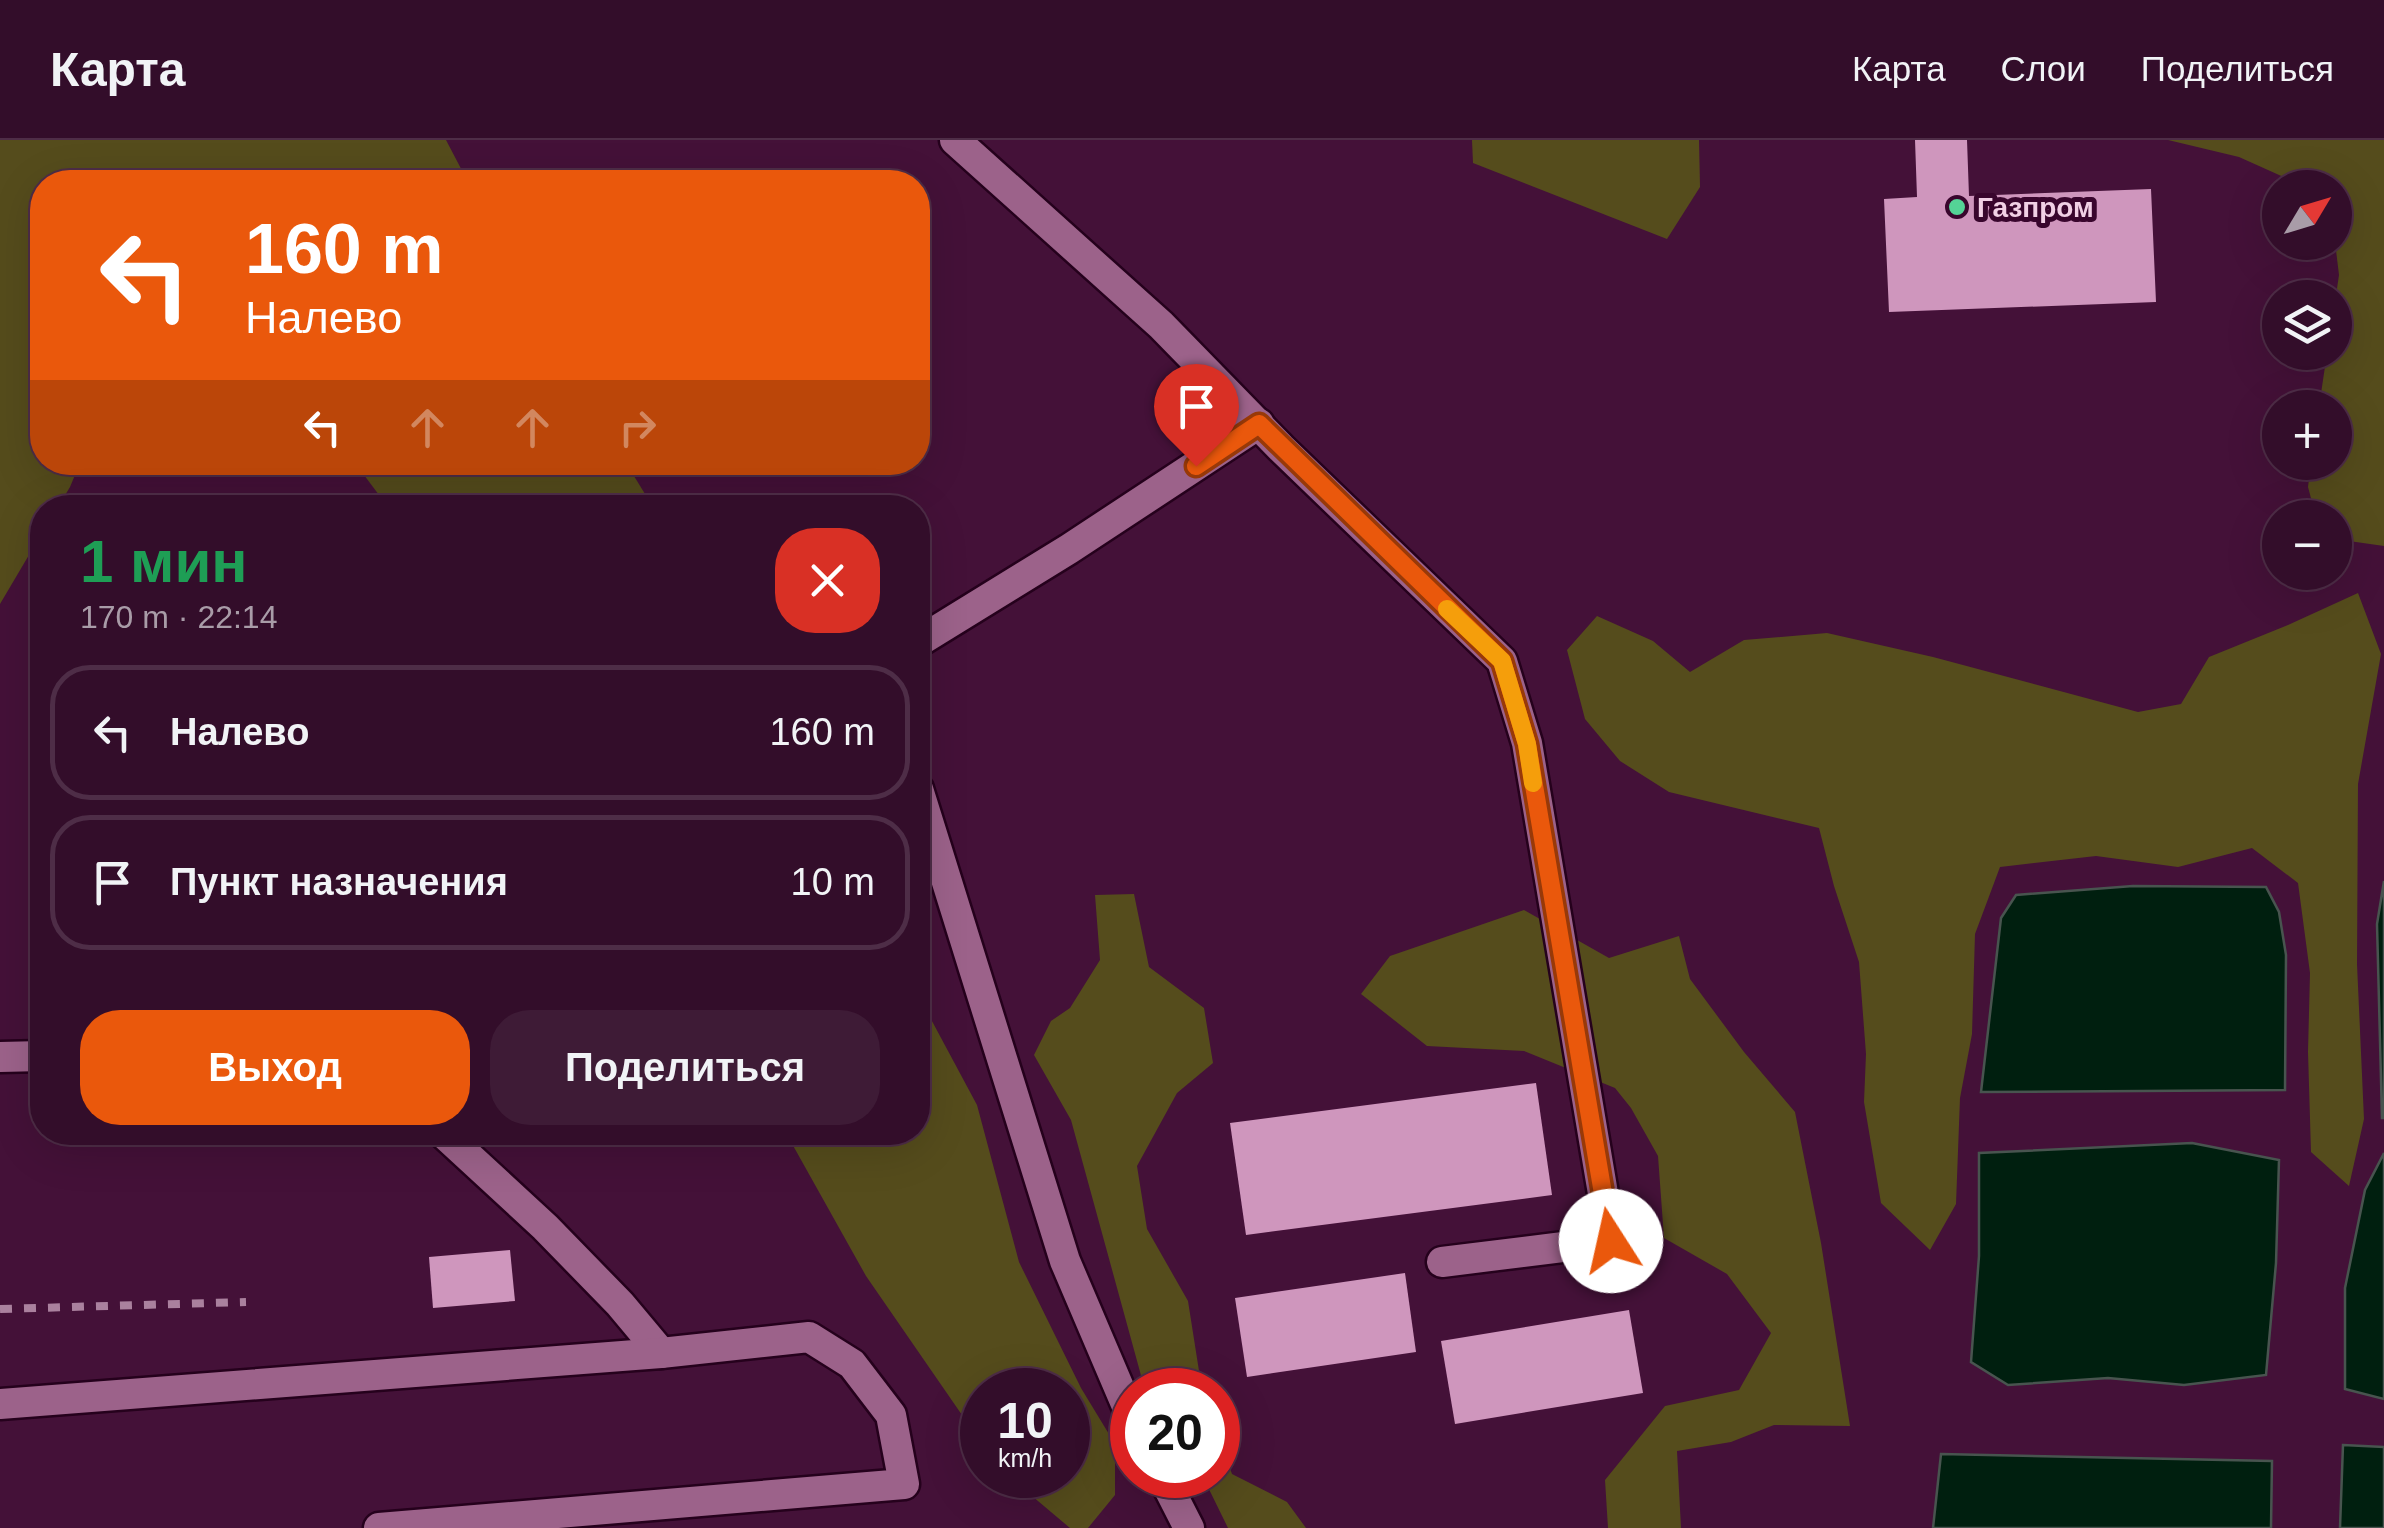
<!DOCTYPE html>
<html lang="ru">
<head>
<meta charset="utf-8">
<style>
  body { margin:0; font-family:Helvetica,sans-serif; background:#3e1b36; color:#f1f3f6; height:100vh; display:flex; flex-direction:column; font-size:38px; white-space:nowrap }
  * { box-sizing:border-box; margin:0 }
  p { font-size:32px; color:#a99ca8 }
  .icon { flex:none; width:55px; height:55px; fill:none; stroke:currentColor; stroke-width:2; stroke-linecap:round; stroke-linejoin:round }
  .map { position:relative; flex:1; overflow:hidden }
  .details { position:absolute; left:30px; top:355px; width:900px; height:650px; display:flex; flex-direction:column; background:#330d2a; border-radius:40px; box-shadow:0 10px 40px #0002,0 0 0 2px #4e2d47 }
  .details>* { flex:none }
  .top-card { position:absolute; left:30px; top:30px; width:900px; height:305px; border-radius:40px; box-shadow:0 10px 40px #0002,0 0 0 2px #4e2d47; background:#ea580c; color:#fff; overflow:hidden }
  .needle { width:65px; rotate:52deg }
  .tools { position:absolute; left:2262px; top:30px; display:grid; gap:20px }
  .tools a { display:grid; place-items:center; width:90px; height:90px; border-radius:50%; background:#330d2a; box-shadow:0 10px 40px #0002,0 0 0 2px #4e2d47; font-size:50px }
  .speed { position:absolute; left:960px; top:1228px; display:flex; gap:20px; font-size:50px; font-weight:700; text-align:center }
  .speed>* { display:grid; place-content:center; width:130px; height:130px; border-radius:50%; background:#330d2a; box-shadow:0 10px 40px #0002,0 0 0 2px #4e2d47; line-height:1 }
  .speed small { font-size:25px; font-weight:400 }
  .speed .limit { border:15px solid #d22; background:#fff; color:#111 }
  .pin { position:absolute; display:grid; place-items:center; width:85px; height:85px; color:#fff; margin:-102px -42px; border-radius:50% 50% 50% 0; rotate:-45deg; box-shadow:0 0 10px #0007 }
  .pin .icon { rotate:45deg }
  .me { position:absolute; width:110px; margin:-55px; rotate:350deg; stroke-linejoin:round; filter:drop-shadow(0 0 8px #0008) }
  .turn { display:flex; align-items:center; gap:35px; height:210px; padding:0 50px; font-size:45px }
  .turn .icon { width:130px; height:130px; stroke-width:2.5 }
  .turn b { display:block; font-size:70px; line-height:85px }
  .lanes { display:flex; align-items:center; height:95px; padding:0 50px; background:#0003; justify-content:center; gap:50px; direction:ltr }
  .lanes .off { opacity:.35 }
  .round { display:grid; place-items:center; flex:none; width:105px; height:105px; border-radius:40px; background:#3e1b36 }
  .head { display:flex; align-items:center; justify-content:space-between; height:170px; padding:0 50px }
  h1 { font-size:60px; font-weight:600; line-height:75px; color:#1e9e55 }
  .button { display:flex; gap:20px; margin-top:auto; padding:20px 50px }
  .button a { flex:1; height:115px; border-radius:40px; background:#ea580c; color:#fff; font-size:40px; font-weight:600; line-height:115px; text-align:center }
  .button a+a { background:#3e1b36; color:#f1f3f6 }
  ul { padding:0; list-style:none }
  li { display:flex; align-items:center; gap:30px; height:135px; margin:0 20px 15px; padding:0 30px; border:5px solid #4e2d47; border-radius:40px }
  li div { flex:1 }
  li b { display:block; font-size:38px }
  li em { font-style:normal }
  header { display:flex; align-items:center; gap:60px; box-sizing:border-box; height:140px; padding:0 50px; background:#330d2a; border-bottom:2px solid #4e2d47 }
  header strong { font-size:48px }
  nav { display:flex; gap:55px; margin-inline-start:auto; font-size:35px }
  .map>svg:first-child { display:block }
  .green { fill:#554c1c }
  .water { fill:#001f0f; stroke:#48544f; stroke-width:2.5 }
  .building { fill:#cf96bd }
  .lines { fill:none; stroke-linecap:round; stroke-linejoin:round }
  .minor-casing { stroke:#25011c; stroke-width:35 }
  .minor { stroke:#9c628a; stroke-width:30 }
  .rail { stroke:#aa819e; stroke-width:8; stroke-dasharray:12 12; stroke-linecap:butt }
  .route-casing { stroke:#983908; stroke-width:25 }
  .route { stroke:#ea580c; stroke-width:18 }
  .slow { stroke:#f59e0b; stroke-width:18 }
  .poi-dot { fill:#54d396; stroke:#39062d; stroke-width:4 }
  .labels { text-anchor:middle; stroke-width:10; stroke-linejoin:round; paint-order:stroke }
  .poi-label { font-size:28px; font-weight:bold; fill:#f1d0e5; stroke:#39062d; text-anchor:start }
</style>
</head>
<body>
<header>
<strong>Карта</strong>
<nav><a>Карта</a><a>Слои</a><a>Поделиться</a></nav>
</header>
<div class="map">
<svg width="2384" height="1388" viewBox="0 0 2384 1388">
  <rect width="100%" height="100%" fill="#441138"/>
  <g class="green">
    <polygon points="0,0 446,0 468,42 42,42 42,322 80,323 70,347 58,367 42,368 42,393 0,464"/>
    <polygon points="1472,0 1699,0 1700,47 1667,99 1473,23"/>
    <polygon points="2168,0 2384,0 2384,406 2335,399 2335,378 2316,377 2308,347 2311,323 2335,322 2335,268 2319,267 2327,213 2335,212 2335,162 2339,135 2335,102 2335,48 2306,47 2239,17"/>
    <polygon points="355,323 626,323 653,367 388,367"/>
    <polygon points="2358,453 2381,514 2358,644 2357,824 2364,979 2349,1046 2311,1012 2308,912 2310,833 2298,743 2252,708 2178,727 2096,716 2000,727 1975,794 1972,894 1960,958 1956,1064 1930,1110 1881,1063 1864,962 1866,914 1859,822 1834,746 1819,688 1669,652 1620,621 1585,579 1567,510 1597,476 1653,501 1690,532 1744,500 1827,493 1933,517 2138,572 2181,564 2209,517 2288,485"/>
    <polygon points="1134,754 1149,827 1204,868 1213,923 1177,953 1137,1026 1147,1089 1188,1161 1202,1250 1145,1250 1071,980 1034,915 1051,881 1070,868 1100,820 1095,755"/>
    <polygon points="1524,770 1609,818 1679,796 1690,839 1744,912 1795,972 1821,1103 1850,1286 1774,1285 1731,1302 1677,1311 1681,1388 1608,1388 1605,1340 1665,1266 1739,1250 1771,1193 1727,1134 1664,1098 1658,1016 1631,968 1615,948 1524,911 1427,906 1361,854 1390,816"/>
    <polygon points="918,855 977,965 1019,1122 1081,1248 1115,1304 1115,1355 1088,1388 1070,1388 1007,1335 1068,1335 1068,1250 982,1250 982,1304 866,1136 786,993 918,992"/>
    <polygon points="1218,1295 1232,1334 1287,1362 1306,1388 1228,1388 1202,1335 1218,1335"/>
  </g>
  <g class="water">
    <polygon points="2384,741 2384,978 2382,978 2377,784"/>
    <polygon points="2133,746 2266,747 2279,772 2286,815 2285,950 1981,952 2001,778 2016,755"/>
    <polygon points="2192,1003 2279,1020 2276,1123 2266,1235 2184,1245 2108,1238 2008,1245 1971,1222 1979,1116 1979,1013"/>
    <polygon points="2384,1013 2384,1259 2345,1249 2345,1148 2365,1050"/>
    <polygon points="2343,1305 2384,1307 2384,1388 2340,1388"/>
    <polygon points="1941,1314 2272,1321 2271,1388 1933,1388"/>
  </g>
  <g class="building">
    <polygon points="1915,0 1967,0 1969,56 2151,49 2156,162 1889,172 1884,59 1917,57"/>
    <polygon points="1536,943 1552,1055 1246,1095 1230,983"/>
    <polygon points="510,1110 515,1161 433,1168 429,1117"/>
    <polygon points="1405,1133 1416,1212 1247,1237 1235,1158"/>
    <polygon points="1629,1170 1643,1253 1455,1284 1441,1201"/>
  </g>
  <g class="lines">
    <g class="minor-casing">
      <g id="minor">
        <polyline points="955,0 1161,185 1281,308 1502,521 1527,603 1611,1101 1442,1122"/>
        <polyline points="918,502 1069,409 1259,284"/>
        <polyline points="918,649 1065,1121 1132,1278"/>
        <polyline points="0,917 42,916"/>
        <polyline points="442,992 545,1087 620,1164 661,1213"/>
        <polyline points="0,1264 661,1213 809,1197 852,1224 891,1275 904,1344 379,1388"/>
        <polyline points="1162,1335 1189,1388"/>
      </g>
    </g>
    <use href="#minor" class="minor"/>
    <polyline class="rail" points="0,1169 246,1162"/>
  </g>
  <g class="lines">
    <g class="route-casing">
      <polyline id="route" points="1196,326 1259,284 1502,521 1527,604 1611,1101"/>
    </g>
    <use href="#route" class="route"/>
    <polyline class="slow" points="1447,469 1502,521 1527,604 1533,643"/>
  </g>
  <circle class="poi-dot" cx="1957" cy="67" r="10"/>
  <g class="labels">
    <g class="poi-label">
      <text x="1977" y="77">Газпром</text>
    </g>
  </g>
</svg>
<div class="tools">
<a><svg class="needle" viewBox="-14 -14 28 28"><path d="M0-13l5 13h-10z" fill="#e53935"/><path d="M0 13l5-13h-10z" fill="#a99ca8"/></svg></a>
<a><svg class="icon" aria-label="layers" viewBox="0 0 24 24"><path d="M12 4l9 5-9 5-9-5zM3 14l9 5 9-5"/></svg></a>
<a>+</a>
<a>−</a>
</div>
<div class="speed"><div>10<small>km/h</small></div><div class="limit">20</div></div>
<div class="pin" style="left:1196px;top:326px;background:#d93025"><svg class="icon" aria-label="arrive" viewBox="0 0 24 24"><path d="M6 21V4h12l-3 4 3 4H6"/></svg></div>
<svg class="me" style="left:1611px;top:1101px" viewBox="-20 -20 40 40"><circle r="19" fill="#fff"/><path d="M0-13L10 11 0 6-10 11z" fill="#ea580c"/></svg>
<div class="top-card">
<div class="turn"><svg class="icon" aria-label="left" viewBox="0 0 24 24"><path d="M17 20v-9H6M10 6l-5 5 5 5"/></svg><div><b>160 m</b>Налево</div></div>
<div class="lanes"><svg class="icon" aria-label="left" viewBox="0 0 24 24"><path d="M17 20v-9H6M10 6l-5 5 5 5"/></svg><svg class="icon off" aria-label="ahead" viewBox="0 0 24 24"><path d="M12 20V5M6 11l6-6 6 6"/></svg><svg class="icon off" aria-label="ahead" viewBox="0 0 24 24"><path d="M12 20V5M6 11l6-6 6 6"/></svg><svg class="icon off" aria-label="right" viewBox="0 0 24 24"><path d="M7 20v-9h11M14 6l5 5-5 5"/></svg></div>
</div>
<section class="details">
<div class="head"><div><h1>1 мин</h1><p>170 m · 22:14</p></div><a class="round" style="background:#d93025;color:#fff"><svg class="icon" aria-label="close" viewBox="0 0 24 24"><path d="M6 6l12 12M18 6L6 18"/></svg></a></div>
<ul>
<li><svg class="icon" aria-label="left" viewBox="0 0 24 24"><path d="M17 20v-9H6M10 6l-5 5 5 5"/></svg><div><b>Налево</b></div><em>160 m</em></li>
<li><svg class="icon" aria-label="arrive" viewBox="0 0 24 24"><path d="M6 21V4h12l-3 4 3 4H6"/></svg><div><b>Пункт назначения</b></div><em>10 m</em></li>
</ul>
<div class="button"><a>Выход</a><a>Поделиться</a></div>
</section>
</div>
</body>
</html>
